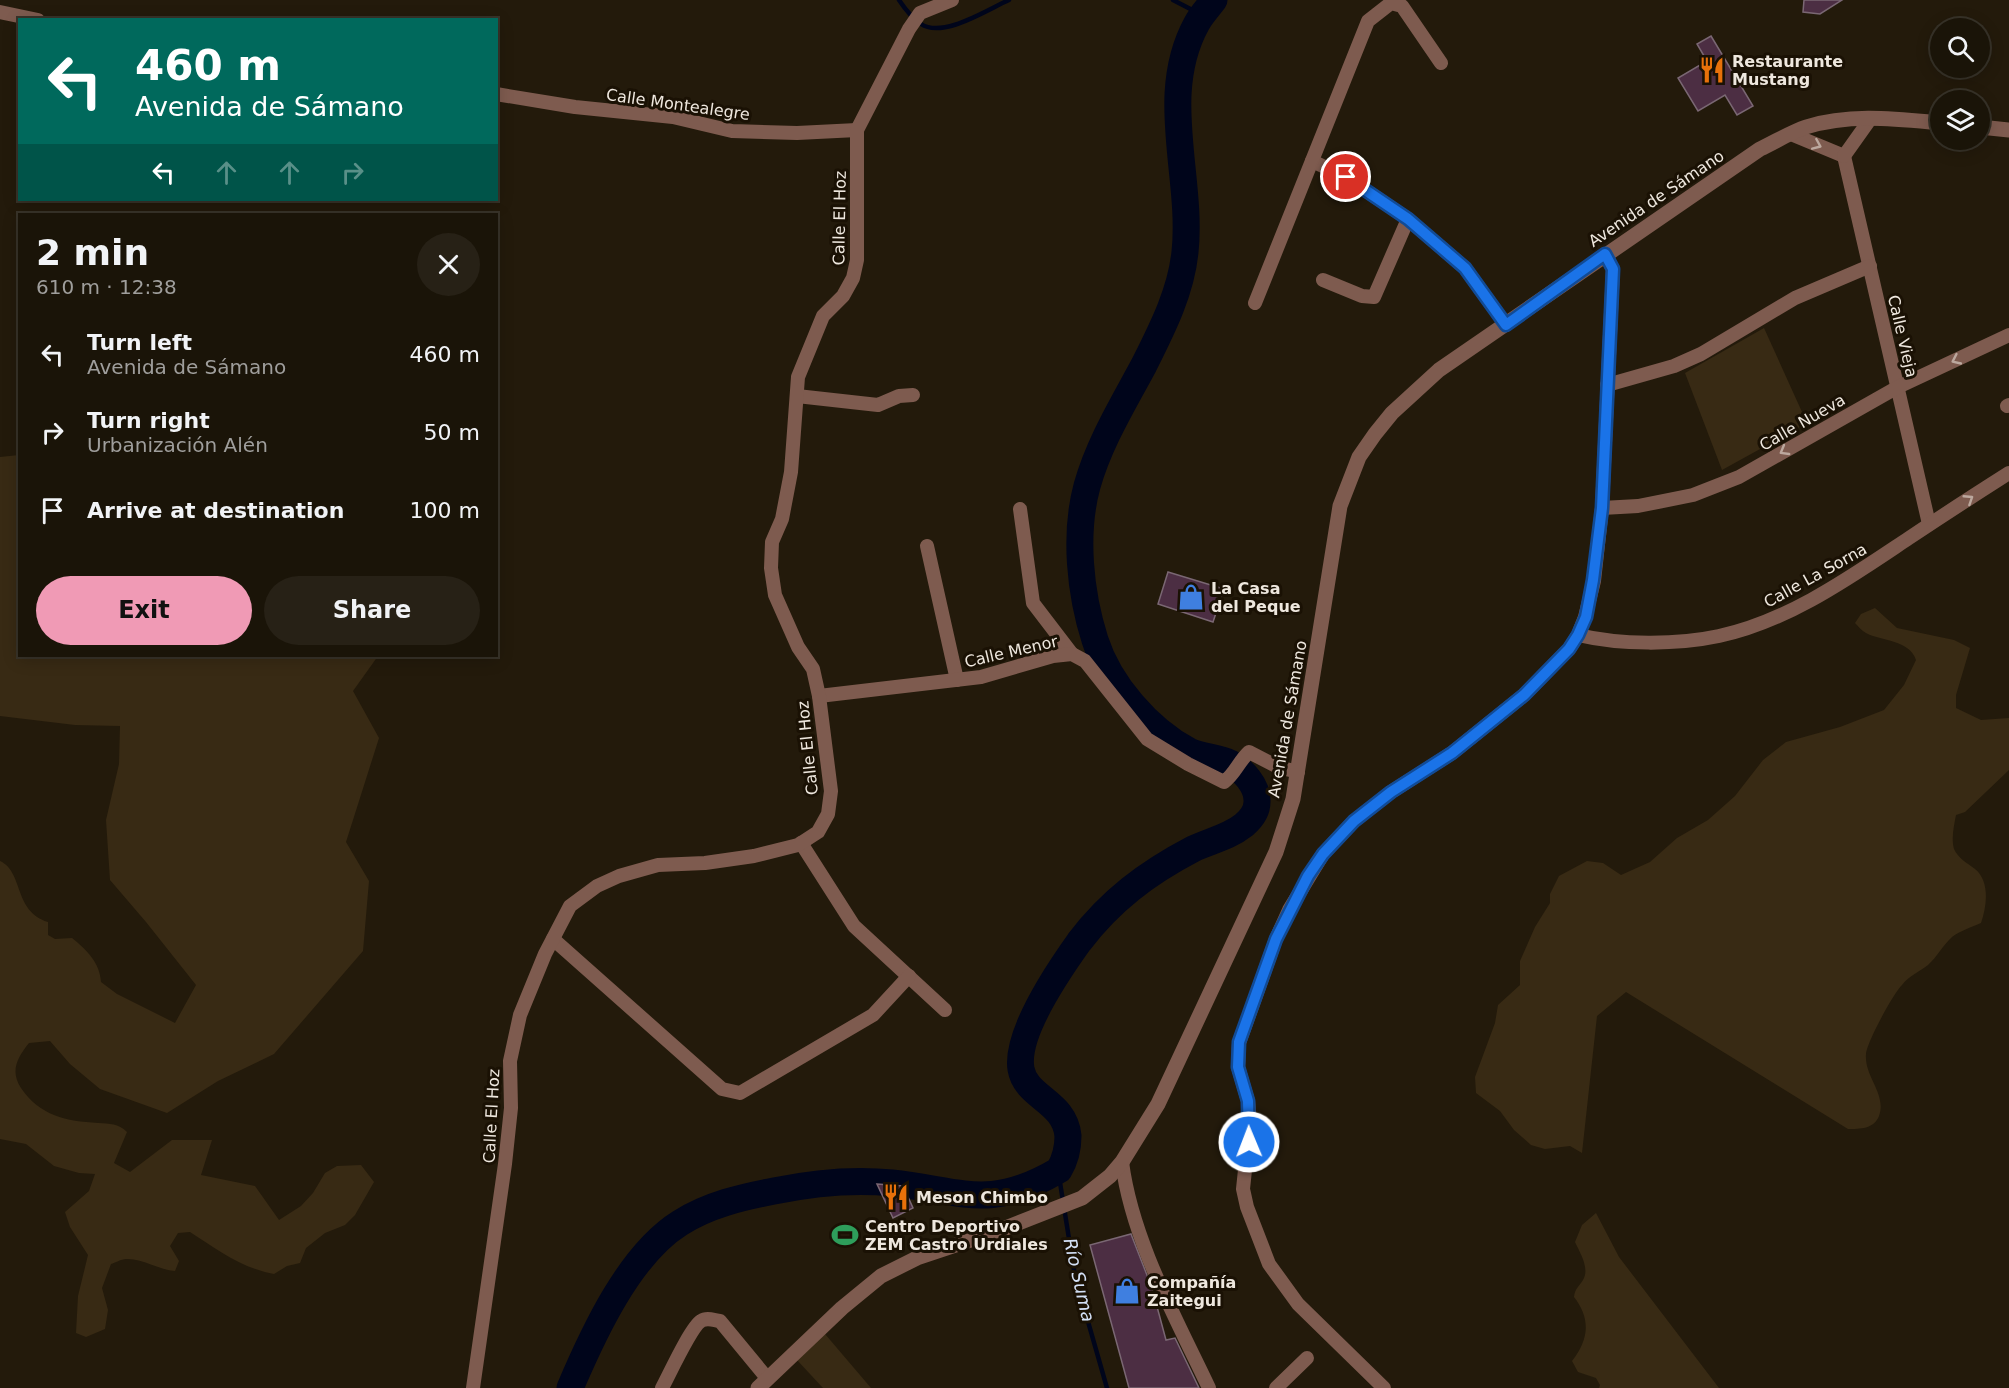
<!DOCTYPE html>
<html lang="en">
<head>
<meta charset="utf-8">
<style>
  body { margin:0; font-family:"DejaVu Sans",sans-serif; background:#272116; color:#f1f3f6; height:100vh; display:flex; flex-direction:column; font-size:22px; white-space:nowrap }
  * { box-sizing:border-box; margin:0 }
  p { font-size:20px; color:#9f9e9c }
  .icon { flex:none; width:33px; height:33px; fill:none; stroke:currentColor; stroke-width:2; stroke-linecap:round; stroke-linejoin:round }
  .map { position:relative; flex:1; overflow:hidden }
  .sheet { position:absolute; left:18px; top:213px; width:480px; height:444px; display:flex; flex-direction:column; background:#1a1408; border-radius:0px; box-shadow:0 3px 15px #0003,0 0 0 2px #383329 }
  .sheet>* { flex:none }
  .banner { position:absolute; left:18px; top:18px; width:480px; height:183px; border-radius:0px; box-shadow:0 3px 15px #0003,0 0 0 2px #383329; background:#00695c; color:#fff; overflow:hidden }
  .fabs { position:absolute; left:1930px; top:18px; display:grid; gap:12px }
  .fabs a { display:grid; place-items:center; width:60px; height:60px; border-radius:50%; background:#1a1408; box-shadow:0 3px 15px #0003,0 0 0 2px #383329; font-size:30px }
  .pin { position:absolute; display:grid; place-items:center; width:51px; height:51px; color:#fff; margin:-26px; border:3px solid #fff; border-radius:50%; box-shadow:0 2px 6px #0007 }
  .me { position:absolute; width:66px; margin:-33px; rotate:359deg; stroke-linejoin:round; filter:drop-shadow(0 0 4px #0008) }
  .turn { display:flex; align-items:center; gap:21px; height:126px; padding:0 18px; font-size:27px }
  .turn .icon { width:78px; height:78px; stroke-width:2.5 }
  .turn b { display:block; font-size:42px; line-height:51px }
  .lanes { display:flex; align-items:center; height:57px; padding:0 18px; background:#0003; justify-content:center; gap:30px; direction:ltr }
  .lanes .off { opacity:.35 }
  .round { display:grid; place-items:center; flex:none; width:63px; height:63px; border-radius:32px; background:#272116 }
  .headline { display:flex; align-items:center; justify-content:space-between; height:102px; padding:0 18px }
  h1 { font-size:36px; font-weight:700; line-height:45px }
  .button { display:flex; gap:12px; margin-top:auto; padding:12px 18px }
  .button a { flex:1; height:69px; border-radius:36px; background:#f09ab5; color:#111; font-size:24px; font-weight:700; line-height:69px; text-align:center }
  .button a+a { background:#272116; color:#f1f3f6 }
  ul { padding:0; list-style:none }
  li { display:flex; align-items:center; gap:18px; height:78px; padding:0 18px }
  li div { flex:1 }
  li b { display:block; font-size:22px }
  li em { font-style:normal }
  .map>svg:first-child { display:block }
  .green { fill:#382a14 }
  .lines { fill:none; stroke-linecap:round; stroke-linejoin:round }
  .stream { stroke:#00051b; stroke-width:4.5 }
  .river { stroke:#00051b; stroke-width:27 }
  .building { fill:#4c2e43; stroke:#7a6773; stroke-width:1.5 }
  .minor { stroke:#7e5b4f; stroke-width:14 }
  .tertiary { stroke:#7e5b4f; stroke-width:15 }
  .oneway { stroke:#bca89e }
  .route-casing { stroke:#114b97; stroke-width:15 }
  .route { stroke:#1a73e8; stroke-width:10 }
  .labels { text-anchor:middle; stroke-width:6; stroke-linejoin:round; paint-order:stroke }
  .poi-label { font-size:16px; font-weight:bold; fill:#eee7de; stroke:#1a1104; text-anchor:start }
  .street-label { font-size:16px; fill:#eee7de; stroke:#1a1104 }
  .water-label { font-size:18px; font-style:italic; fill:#d3e0f6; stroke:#1a1104 }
</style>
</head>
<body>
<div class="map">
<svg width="2009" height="1388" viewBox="0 0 2009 1388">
  <rect width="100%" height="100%" fill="#231a0b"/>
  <g class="green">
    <polygon points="1764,328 1807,423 1722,470 1685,373"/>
    <path d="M19,455l1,201h358l-25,35 26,47 -33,104 23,39 -6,70 -89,103 -56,27 -51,32 -67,-24 -30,-25 -20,-23 -21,2c-12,15 -19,28 -8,45 19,28 45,33 77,35 12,1 20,0 29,9l-13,31 16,9 42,-32h40l-11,35 54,11 24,34 22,-14 12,-13 12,-20 12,-7 24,-1 13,17 -19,33 -10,10 -20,8 -19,15 -6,15 -13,3 -13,8c-33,-6 -56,-24 -84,-42l-12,1 -8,13 9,15 -4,10c-16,-1 -33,-13 -49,-12 -5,0 -11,4 -15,5l-9,24 6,22 -3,19 -19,8 -10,-4 2,-37 10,-41 -18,-28 -5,-15 24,-21 6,-17 -16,-1 -25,-7 -28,-22 -26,-5v-278c24,11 13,50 48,61v13l7,4 17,-1c15,12 28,25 29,44l16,12 58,29 21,-38 -50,-63 -36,-42 -4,-60 13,-56 1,-38 -45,-1 -75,-9v-259z"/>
    <path d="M1875,608l22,20 57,12 16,8 -14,47v13l25,12 28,-2v52l-44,42 -9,3c-2,11 -5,23 -2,34 4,9 13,14 21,20 15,12 12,37 6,54 -9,4 -21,8 -29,14 -9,8 -15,20 -24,28 -9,7 -19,11 -26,20 -9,9 -35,57 -36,69 -2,23 21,40 13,62 -5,13 -19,13 -31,13l-222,-137 -29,24 -15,137 -12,-7 -25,3 -14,-4 -17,-15 -14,-19 -24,-18 -1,-16 20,-54 3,-18 22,-20v-24l15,-34 15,-24v-9l9,-18 28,-15 16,2 18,12 29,-13 27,-24 31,-18 27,-24 28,-36 23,-18 54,-15 44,-17 20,-25 12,-25c-6,-20 -35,-19 -50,-27 -4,-2 -8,-7 -11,-10l6,-9z"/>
    <path d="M1596,1213l23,44 100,131h-120l1,-3 -4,-7 -18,-6 -6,-11c17,-22 19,-42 2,-64 1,-9 5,-10 9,-17 7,-12 -3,-27 -8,-38l7,-17z"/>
    <polygon points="825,1334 871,1388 823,1388 797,1360"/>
  </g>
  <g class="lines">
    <g class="stream">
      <path d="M899,0c6,9 13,18 22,24 22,15 67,-15 88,-24"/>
      <polyline points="1173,0 1202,15"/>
      <polyline points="1058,1170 1075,1276 1107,1388"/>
    </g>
    <path class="river" d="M570,1388c23,-54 59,-133 110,-165 28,-18 62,-26 94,-32 39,-8 78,-12 118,-8 71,8 98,28 167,-13 6,-10 9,-22 9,-34 -3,-35 -42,-38 -47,-67 -6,-35 38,-99 58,-127 31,-41 68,-69 114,-93 17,-8 36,-12 51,-24 7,-6 13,-13 13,-23 1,-16 -14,-32 -27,-39 -12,-6 -28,-6 -41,-12 -41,-22 -80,-67 -94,-111 -15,-47 -21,-106 -8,-154 12,-43 36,-82 57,-121 18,-36 37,-73 41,-113 8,-76 -28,-157 12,-229 5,-9 11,-15 17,-23"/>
  </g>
  <g class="building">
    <polygon points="1804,0 1842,0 1820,14 1803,12"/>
    <polygon points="1711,36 1753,106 1737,115 1725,95 1698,111 1678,78 1707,61 1697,44"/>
    <polygon points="1168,572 1224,589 1213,622 1158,604"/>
    <polygon points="877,1184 903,1186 913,1208 893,1218"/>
    <polygon points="1131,1234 1152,1288 1166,1340 1175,1338 1199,1388 1129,1388 1090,1245"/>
  </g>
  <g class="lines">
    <g class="minor">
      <polyline points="0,12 38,20"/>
      <polyline points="496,94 575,107 673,117 732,131 797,133 857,130"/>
      <polyline points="1791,134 1844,156"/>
      <polyline points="1844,156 1929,524"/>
      <polyline points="1844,156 1871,118"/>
      <polyline points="1312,161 1346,177 1408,219 1465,268 1506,325"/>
      <polyline points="1323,280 1362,296 1374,297 1408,219"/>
      <polyline points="1255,303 1368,21 1391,3 1402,6 1441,63"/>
      <polyline points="1607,385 1674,366 1701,354 1795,298 1870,266"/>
      <polyline points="797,396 878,405 899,396 913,395"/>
      <polyline points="2007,406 2009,405"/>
      <polyline points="1602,508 1638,506 1693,495 1739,477 1898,387 2009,335"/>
      <polyline points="1020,509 1033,603 1072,654"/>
      <polyline points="927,546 957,680"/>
      <path d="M1578,635c42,10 99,10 141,1 70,-15 133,-60 190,-98 33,-22 67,-44 100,-65"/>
      <path d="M819,696l162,-19 72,-21 19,-2 13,7 62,78 41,25 36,18c11,-8 15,-21 25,-30l29,15 20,5"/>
      <polyline points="801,843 854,926 945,1010"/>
      <polyline points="553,939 722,1089 740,1093 873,1015 909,976"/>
      <path d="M1122,1162c10,78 54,156 87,226"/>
      <polyline points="473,1388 505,1164 511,1108 510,1061 520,1015 545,954 570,906 597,886 619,876 658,865 705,863 754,856 798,845 818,832 828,814 831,791 819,696 813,669 798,647 775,595 771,568 772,542 782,519 791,472 798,377 823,316 843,296 853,278 857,260 857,130 909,29 920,13 952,0"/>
      <path d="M662,1388c7,-13 29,-61 39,-67 6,-4 12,-1 19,0l47,57"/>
      <polyline points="1276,1388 1307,1358"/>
      <polyline points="1384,1388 1298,1304 1269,1264 1247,1207 1243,1189 1250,1122 1248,1101 1238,1067 1239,1043 1276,939 1289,910 1323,854 1354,821 1391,792 1452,753 1524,695 1569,649 1578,635 1585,617 1594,581 1602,508 1613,269 1605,254"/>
    </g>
    <g class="tertiary">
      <polyline points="1980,127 2009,130"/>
      <path d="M758,1388l84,-80 39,-32 36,-18 81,-27 84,-33 28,-22 12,-14 36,-58 118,-252 17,-53 47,-293 19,-49 16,-23 17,-21 47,-43 321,-221c15,-7 31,-17 46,-22 44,-14 91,-8 135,-4"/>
    </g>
  </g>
  <defs><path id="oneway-chevron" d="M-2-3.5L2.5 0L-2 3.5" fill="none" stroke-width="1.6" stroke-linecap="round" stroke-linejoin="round" transform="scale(1.5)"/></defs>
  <g class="oneway">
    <use href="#oneway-chevron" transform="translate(1817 145) rotate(23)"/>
    <use href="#oneway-chevron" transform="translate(1956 360) rotate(155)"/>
    <use href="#oneway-chevron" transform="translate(1784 451) rotate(150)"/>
    <use href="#oneway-chevron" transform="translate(1969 499) rotate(-33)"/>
  </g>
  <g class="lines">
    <g class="route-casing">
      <polyline id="route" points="1249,1142 1248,1101 1238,1067 1239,1042 1276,939 1308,876 1323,854 1354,821 1391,792 1452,753 1524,695 1569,649 1578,635 1586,617 1593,580 1602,508 1613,269 1605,254 1506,325 1465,268 1408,219 1346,177"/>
    </g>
    <use href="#route" class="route"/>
  </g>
  <defs>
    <g id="restaurant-bare" transform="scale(2.07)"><path d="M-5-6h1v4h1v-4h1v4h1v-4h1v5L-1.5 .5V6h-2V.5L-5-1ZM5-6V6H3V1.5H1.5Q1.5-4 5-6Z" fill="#e8710a" stroke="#1a1104" stroke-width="2.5" paint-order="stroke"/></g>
    <g id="shop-bare" transform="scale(2.07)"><path d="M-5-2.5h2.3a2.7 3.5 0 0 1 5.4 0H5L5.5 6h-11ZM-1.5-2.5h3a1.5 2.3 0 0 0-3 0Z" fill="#3f7fe0" stroke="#1a1104" stroke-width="2.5" paint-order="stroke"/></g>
    <g id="stadium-bare" transform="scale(2.07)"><path d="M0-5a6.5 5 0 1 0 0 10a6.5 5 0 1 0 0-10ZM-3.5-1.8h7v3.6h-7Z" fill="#2e9e5b" stroke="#1a1104" stroke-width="2.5" paint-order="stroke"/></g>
  </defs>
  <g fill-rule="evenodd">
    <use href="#restaurant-bare" x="1712" y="70"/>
    <use href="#shop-bare" x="1191" y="597"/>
    <use href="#restaurant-bare" x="896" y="1197"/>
    <use href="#stadium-bare" x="845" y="1235"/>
    <use href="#shop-bare" x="1127" y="1291"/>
  </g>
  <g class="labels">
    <g class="poi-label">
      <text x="1732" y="67">Restaurante<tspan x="1732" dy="18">Mustang</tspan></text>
      <text x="1211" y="594">La Casa<tspan x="1211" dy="18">del Peque</tspan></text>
      <text x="916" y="1203">Meson Chimbo</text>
      <text x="865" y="1232">Centro Deportivo<tspan x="865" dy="18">ZEM Castro Urdiales</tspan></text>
      <text x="1147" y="1288">Compañía<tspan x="1147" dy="18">Zaitegui</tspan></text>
    </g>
    <g class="street-label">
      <text transform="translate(678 104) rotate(8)" y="6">Calle Montealegre</text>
      <text transform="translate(1656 198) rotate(-34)" y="6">Avenida de Sámano</text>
      <text transform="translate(839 218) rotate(-89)" y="6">Calle El Hoz</text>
      <text transform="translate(1903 336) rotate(77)" y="6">Calle Vieja</text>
      <text transform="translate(1802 422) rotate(-30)" y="6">Calle Nueva</text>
      <text transform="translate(1815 575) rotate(-29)" y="6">Calle La Sorna</text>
      <text transform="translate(1011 651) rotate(-13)" y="6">Calle Menor</text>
      <text transform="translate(1287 719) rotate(-80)" y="6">Avenida de Sámano</text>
      <text transform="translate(807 748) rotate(-96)" y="6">Calle El Hoz</text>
      <text transform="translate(491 1116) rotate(-87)" y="6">Calle El Hoz</text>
    </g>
    <g class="water-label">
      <text transform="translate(1079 1280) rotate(77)" y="6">Río Suma</text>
    </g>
  </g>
</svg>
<div class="fabs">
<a><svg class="icon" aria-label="search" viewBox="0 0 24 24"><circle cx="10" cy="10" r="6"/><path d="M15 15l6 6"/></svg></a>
<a><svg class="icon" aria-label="layers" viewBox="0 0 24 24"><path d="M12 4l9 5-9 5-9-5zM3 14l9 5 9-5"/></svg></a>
</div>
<div class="pin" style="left:1346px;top:177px;background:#d93025"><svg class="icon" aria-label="arrive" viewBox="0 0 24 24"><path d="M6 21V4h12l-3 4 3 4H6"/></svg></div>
<svg class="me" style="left:1249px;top:1142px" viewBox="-20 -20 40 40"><circle r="17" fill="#1a73e8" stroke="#fff" stroke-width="3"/><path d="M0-11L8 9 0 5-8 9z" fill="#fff"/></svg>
<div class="banner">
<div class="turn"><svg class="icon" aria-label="left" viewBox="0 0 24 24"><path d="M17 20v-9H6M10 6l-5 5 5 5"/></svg><div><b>460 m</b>Avenida de Sámano</div></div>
<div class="lanes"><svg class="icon" aria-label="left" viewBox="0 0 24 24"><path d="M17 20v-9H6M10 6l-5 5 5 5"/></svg><svg class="icon off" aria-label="ahead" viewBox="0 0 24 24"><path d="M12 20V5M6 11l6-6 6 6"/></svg><svg class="icon off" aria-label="ahead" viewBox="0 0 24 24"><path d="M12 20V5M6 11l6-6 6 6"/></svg><svg class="icon off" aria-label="right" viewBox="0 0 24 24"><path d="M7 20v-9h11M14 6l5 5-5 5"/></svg></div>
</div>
<section class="sheet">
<div class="headline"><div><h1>2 min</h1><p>610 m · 12:38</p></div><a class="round"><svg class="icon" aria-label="close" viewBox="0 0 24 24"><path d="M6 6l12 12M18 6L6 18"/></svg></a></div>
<ul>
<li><svg class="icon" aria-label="left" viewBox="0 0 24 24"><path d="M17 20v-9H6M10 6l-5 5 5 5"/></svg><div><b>Turn left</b><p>Avenida de Sámano</p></div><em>460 m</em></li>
<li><svg class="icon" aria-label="right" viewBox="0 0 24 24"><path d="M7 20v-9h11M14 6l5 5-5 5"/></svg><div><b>Turn right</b><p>Urbanización Alén</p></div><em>50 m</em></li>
<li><svg class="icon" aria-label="arrive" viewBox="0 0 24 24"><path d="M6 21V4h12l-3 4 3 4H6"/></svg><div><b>Arrive at destination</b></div><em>100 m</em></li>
</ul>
<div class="button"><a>Exit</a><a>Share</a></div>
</section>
</div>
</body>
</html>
